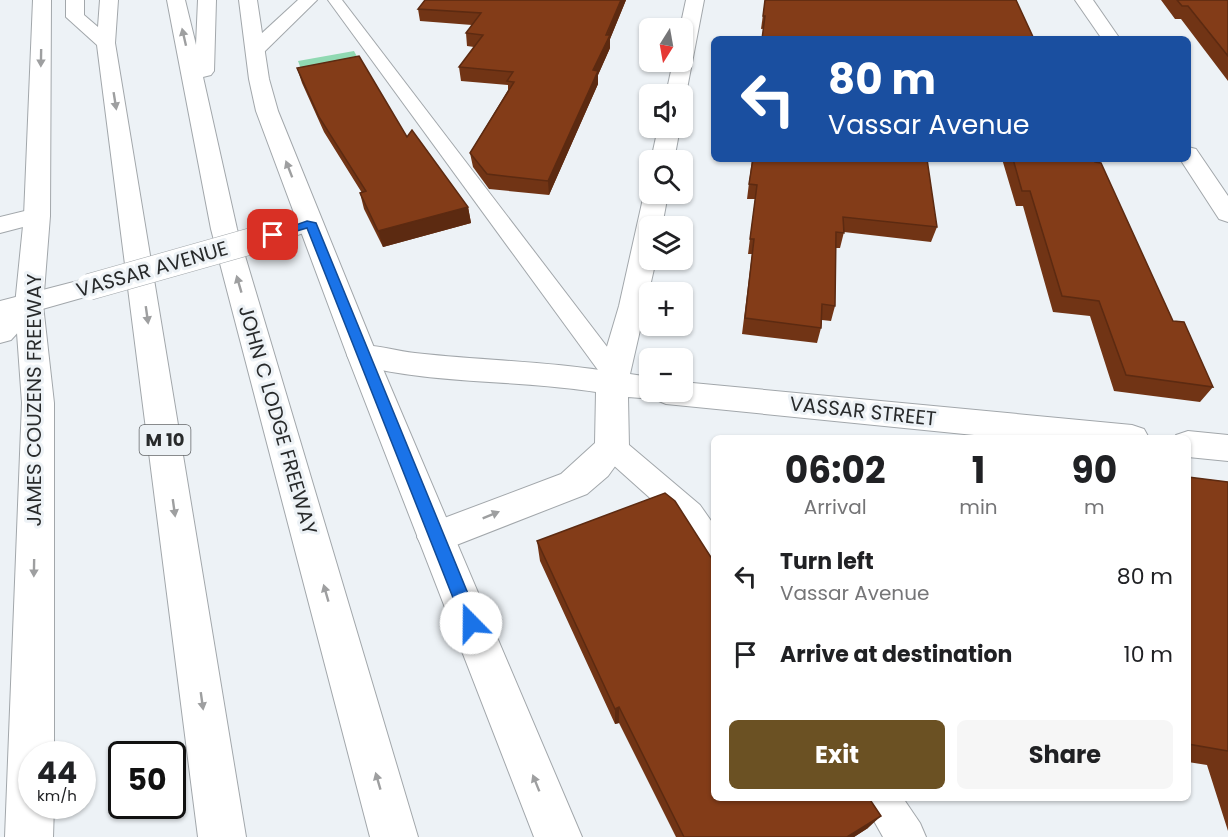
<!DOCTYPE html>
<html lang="en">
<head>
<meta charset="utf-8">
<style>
  body { margin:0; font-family:Poppins,sans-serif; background:#f6f6f6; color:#202124; height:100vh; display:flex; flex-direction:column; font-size:22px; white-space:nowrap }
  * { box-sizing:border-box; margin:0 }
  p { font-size:20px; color:#757577 }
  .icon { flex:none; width:33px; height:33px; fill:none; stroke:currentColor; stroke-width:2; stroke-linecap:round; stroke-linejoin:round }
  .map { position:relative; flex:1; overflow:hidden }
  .details { position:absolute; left:711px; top:435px; width:480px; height:366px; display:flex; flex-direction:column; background:#fff; border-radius:9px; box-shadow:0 2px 4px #0004 }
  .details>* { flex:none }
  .banner { position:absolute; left:711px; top:36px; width:480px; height:126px; border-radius:9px; box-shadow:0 2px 4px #0004; background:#1a4fa0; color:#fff; overflow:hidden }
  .needle { width:39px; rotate:191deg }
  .fabs { position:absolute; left:639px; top:18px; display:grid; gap:12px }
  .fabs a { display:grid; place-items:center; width:54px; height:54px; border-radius:9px; background:#fff; box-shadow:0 2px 4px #0004; font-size:30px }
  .speed { position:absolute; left:18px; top:741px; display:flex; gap:12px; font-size:30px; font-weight:700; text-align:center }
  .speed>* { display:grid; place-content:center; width:78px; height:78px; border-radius:50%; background:#fff; box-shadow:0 2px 4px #0004; line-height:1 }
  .speed small { font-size:15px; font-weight:400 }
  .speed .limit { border:3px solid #111; border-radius:9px; background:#fff; color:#111 }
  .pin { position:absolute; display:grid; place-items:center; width:51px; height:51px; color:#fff; margin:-26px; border-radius:12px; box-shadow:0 3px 9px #0006 }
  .me { position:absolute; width:66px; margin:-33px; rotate:338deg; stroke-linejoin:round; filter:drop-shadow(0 0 4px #0008) }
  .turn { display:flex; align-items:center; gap:21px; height:126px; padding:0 18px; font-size:27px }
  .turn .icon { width:78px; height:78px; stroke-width:2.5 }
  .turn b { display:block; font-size:42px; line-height:51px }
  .eta { display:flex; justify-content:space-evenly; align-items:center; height:102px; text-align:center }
  .eta b { font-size:36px; font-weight:700; line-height:42px }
  .primary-button { display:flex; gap:12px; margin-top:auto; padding:12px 18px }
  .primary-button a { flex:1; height:69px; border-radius:9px; background:#6b5123; color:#fff; font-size:24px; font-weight:700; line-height:69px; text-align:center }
  .primary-button a+a { background:#f6f6f6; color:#202124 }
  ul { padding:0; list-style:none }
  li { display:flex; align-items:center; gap:18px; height:78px; padding:0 18px }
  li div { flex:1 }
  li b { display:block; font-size:22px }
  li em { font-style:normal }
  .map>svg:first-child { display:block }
  .green { fill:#90d9b2 }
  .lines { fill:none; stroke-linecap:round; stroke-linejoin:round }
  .service-casing { stroke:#a2a7ab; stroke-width:2 }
  .minor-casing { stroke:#a2a7ab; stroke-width:2 }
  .tertiary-casing { stroke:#a2a7ab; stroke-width:2 }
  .secondary-casing { stroke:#a2a7ab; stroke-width:2 }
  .motorway-casing { stroke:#a2a7ab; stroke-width:2 }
  .service { fill:#fff; fill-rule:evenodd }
  .minor { fill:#fff; fill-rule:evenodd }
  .tertiary { fill:#fff; fill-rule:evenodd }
  .secondary { fill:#fff; fill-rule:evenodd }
  .motorway { fill:#fff; fill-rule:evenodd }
  .tertiary-bridge-casing { stroke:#a2a7ab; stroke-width:27; stroke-linecap:butt }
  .tertiary-bridge { stroke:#fff; stroke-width:26 }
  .wall { fill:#713415 }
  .shaded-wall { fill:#5c2a11 }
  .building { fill:#833c18; stroke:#5c2a11; stroke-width:1.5 }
  .oneway { fill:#9e9fa0 }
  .route { fill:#1a73e8; stroke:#114b97; stroke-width:1.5 }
  .labels { text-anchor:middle; stroke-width:6; stroke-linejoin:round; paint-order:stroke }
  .shield { fill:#edf2f6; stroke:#636668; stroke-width:1.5 }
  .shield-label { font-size:18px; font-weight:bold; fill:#282a2b }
  .street-label { font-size:20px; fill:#282a2b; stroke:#edf2f6 }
</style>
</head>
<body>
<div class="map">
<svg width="1228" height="837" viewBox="0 0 1228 837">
  <rect width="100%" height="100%" fill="#edf2f6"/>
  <polygon class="green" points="354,51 364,70 305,80 298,61"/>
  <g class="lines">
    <g class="service-casing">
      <g id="service">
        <polygon points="328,0 342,0 624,369 628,375 624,381 615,384 606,381"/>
        <polygon points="612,436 622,439 700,505 714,525 714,564 703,560 678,523 602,455 598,447 602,439"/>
        <polygon points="861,798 903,798 920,823 926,837 883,837"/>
      </g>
    </g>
    <g class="minor-casing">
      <g id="minor">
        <polygon points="686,0 704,0 686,94 682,99 682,94 666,94 673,62 682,62 682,28 680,28"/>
        <polygon points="1075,0 1093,0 1120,39 1102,39"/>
        <polygon points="658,128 680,128 674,160 651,160"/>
        <polygon points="1188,147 1196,149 1228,196 1228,222 1219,219 1180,159 1188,159"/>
        <path d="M650,188v6h18l-6,32h-12v34h6l-26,114 20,3v15h32v-10l450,43 12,4 5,9h-145l-338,-34 -12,-5 -26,-2 1,50 -21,29 -21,18 -151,59 -13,-5 -6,-11 6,-11 138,-52 34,-31 1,-51c-81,-13 -166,-7 -245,-29l-4,-8 4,-8c21,-5 43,4 64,6 62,7 124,8 185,17l19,-64 25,-112z"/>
        <polygon points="29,296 39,298 43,305 11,340 0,343 0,316 19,298"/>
        <polygon points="1188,431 1228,435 1228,461 1188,457 1188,438 1174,438 1176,435"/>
      </g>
    </g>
    <g class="tertiary-casing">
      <g id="tertiary">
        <polygon points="298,0 317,0 262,54 248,54 246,50 248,46"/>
        <polygon points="37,208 46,211 50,216 46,221 0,233 0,217"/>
        <polygon points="310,215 319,218 323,223 319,228 273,243 264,241 260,235 264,229"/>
        <polygon points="89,278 99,281 103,287 99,293 0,321 0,301"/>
      </g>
    </g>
    <g class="secondary-casing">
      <g id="secondary">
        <polygon points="33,0 51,0 50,216 43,305 54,403 54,754 32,754 32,806 54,806 53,837 5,837 22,403 15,305 24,216"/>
        <polygon points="239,0 257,0 269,79 278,111 377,355 582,837 534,837 347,355 256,111 249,79"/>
      </g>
    </g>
    <g class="motorway-casing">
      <g id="motorway">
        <polygon points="66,0 84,0 84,15 98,27 100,0 118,0 115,43 246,837 198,837 97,45 66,17"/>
        <polygon points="167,0 185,0 196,45 198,0 216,0 214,71 211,75 203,77 237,229 418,837 370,837 211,229"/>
      </g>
    </g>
    <use href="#service" class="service"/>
    <use href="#minor" class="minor"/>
    <use href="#tertiary" class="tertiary"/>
    <use href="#secondary" class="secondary"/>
    <use href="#motorway" class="motorway"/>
    <g class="tertiary-bridge-casing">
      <polyline id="tertiary-bridge" points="89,287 273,235"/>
    </g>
    <use href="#tertiary-bridge" class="tertiary-bridge"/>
  </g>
  <g class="wall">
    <polygon points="425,0 626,0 610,39 610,48 598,75 598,84 549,195 489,189 473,167 470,153 508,90 508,85 461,81 459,67 474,47 467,46 466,33 472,25 420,21 418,9"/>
    <polygon points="765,0 1016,0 761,29"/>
    <polygon points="1161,0 1228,0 1228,81 1181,19 1175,19"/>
    <polygon points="297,68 407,137 468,207 471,223 383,247 364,209 360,193 362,193 324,132 302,83"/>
    <polygon points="752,159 937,227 931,242 844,232 840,248 835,248 835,306 831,321 822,320 821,328 817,343 742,334 752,254 748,254 755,199 747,199"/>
    <polygon points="1002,159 1093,159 1173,321 1213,387 1200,402 1114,391 1090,316 1053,312 1023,206 1016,206"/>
    <polygon points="1188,477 1228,482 1228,831 1207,765 1188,762"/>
    <polygon points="537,541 868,828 854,837 676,837 619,723 615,724 540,561"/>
  </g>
  <g class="shaded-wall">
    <polygon points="621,0 626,0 610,39 610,48 598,75 598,84 549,195 548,181"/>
    <polygon points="468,207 471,223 383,247 378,231"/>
    <polygon points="619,707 619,723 615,724 615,709"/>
    <polygon points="881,816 868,828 854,837 847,837"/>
  </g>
  <g class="building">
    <polygon points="425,0 621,0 606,35 610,35 593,70 598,71 548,181 487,174 470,153 514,82 507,81 513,72 459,67 483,35 466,33 481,13 418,9"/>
    <polygon points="765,0 1016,0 1034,39 762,39 765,16 763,16"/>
    <polygon points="1177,0 1228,0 1228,56 1188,6 1182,6"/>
    <polygon points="359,56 407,137 412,130 468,207 378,231 360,193 366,191 319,117 297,68"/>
    <polygon points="753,159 927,159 937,227 843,217 844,233 836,232 835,306 822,304 821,328 745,318 754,239 750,239 757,185 749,184"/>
    <polygon points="1013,159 1093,159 1095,162 1101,163 1173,321 1184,322 1213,387 1126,375 1099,301 1062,296 1030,191 1022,191"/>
    <polygon points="1188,477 1228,482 1228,751 1188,744"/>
    <polygon points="665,493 675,501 714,562 714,798 869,798 881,816 847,837 684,837 619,707 615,709 537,541"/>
  </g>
  <defs><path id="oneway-solid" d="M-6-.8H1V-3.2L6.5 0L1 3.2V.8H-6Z" transform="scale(1.5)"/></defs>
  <g class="oneway">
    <use href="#oneway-solid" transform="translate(184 37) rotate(-103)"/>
    <use href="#oneway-solid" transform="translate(41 58) rotate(91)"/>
    <use href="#oneway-solid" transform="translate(115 101) rotate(81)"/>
    <use href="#oneway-solid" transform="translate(289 169) rotate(-111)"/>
    <use href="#oneway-solid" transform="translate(239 284) rotate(-106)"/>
    <use href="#oneway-solid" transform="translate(147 315) rotate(82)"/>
    <use href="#oneway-solid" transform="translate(174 508) rotate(82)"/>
    <use href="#oneway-solid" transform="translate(491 515) rotate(-22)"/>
    <use href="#oneway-solid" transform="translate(34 568) rotate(91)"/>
    <use href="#oneway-solid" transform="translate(326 593) rotate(-106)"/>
    <use href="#oneway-solid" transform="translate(202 701) rotate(82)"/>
    <use href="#oneway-solid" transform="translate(378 781) rotate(-106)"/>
    <use href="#oneway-solid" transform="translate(536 783) rotate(-112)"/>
  </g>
  <polygon class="route" points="307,221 316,223 480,623 477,628 471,631 465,628 463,623 307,228 273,238 267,235"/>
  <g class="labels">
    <rect class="shield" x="139.5" y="425" width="51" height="30" rx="4.5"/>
    <g class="shield-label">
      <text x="165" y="446">M 10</text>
    </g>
    <g class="street-label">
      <text transform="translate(152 269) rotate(-16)" y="7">VASSAR AVENUE</text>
      <text transform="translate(34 400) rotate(-90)" y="7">JAMES COUZENS FREEWAY</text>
      <text transform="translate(863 411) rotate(6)" y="7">VASSAR STREET</text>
      <text transform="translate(278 420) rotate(74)" y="7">JOHN C LODGE FREEWAY</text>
    </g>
  </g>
</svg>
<div class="fabs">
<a><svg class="needle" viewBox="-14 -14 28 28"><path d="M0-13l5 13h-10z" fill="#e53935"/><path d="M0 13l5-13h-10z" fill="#757577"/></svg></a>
<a><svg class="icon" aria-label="sound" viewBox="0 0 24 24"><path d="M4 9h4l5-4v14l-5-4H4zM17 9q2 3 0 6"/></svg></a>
<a><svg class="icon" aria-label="search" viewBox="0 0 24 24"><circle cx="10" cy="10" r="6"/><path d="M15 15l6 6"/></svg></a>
<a><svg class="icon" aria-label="layers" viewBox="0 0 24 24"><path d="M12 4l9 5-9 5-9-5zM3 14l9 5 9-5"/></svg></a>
<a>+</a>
<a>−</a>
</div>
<div class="speed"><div>44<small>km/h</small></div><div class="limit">50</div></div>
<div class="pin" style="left:273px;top:235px;background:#d93025"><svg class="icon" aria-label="arrive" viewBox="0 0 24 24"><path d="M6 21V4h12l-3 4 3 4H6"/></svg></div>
<svg class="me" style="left:471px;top:623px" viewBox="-20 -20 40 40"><circle r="19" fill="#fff"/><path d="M0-13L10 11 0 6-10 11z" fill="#1a73e8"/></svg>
<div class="banner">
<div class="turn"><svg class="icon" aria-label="left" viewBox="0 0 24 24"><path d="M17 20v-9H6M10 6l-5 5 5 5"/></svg><div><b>80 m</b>Vassar Avenue</div></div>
</div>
<section class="details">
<div class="eta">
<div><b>06:02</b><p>Arrival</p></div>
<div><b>1</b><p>min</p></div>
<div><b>90</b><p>m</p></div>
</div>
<ul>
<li><svg class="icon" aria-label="left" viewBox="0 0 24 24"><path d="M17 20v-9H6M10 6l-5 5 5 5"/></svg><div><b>Turn left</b><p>Vassar Avenue</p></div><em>80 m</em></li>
<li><svg class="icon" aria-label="arrive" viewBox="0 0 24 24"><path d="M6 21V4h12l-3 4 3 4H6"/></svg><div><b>Arrive at destination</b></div><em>10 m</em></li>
</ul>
<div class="primary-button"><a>Exit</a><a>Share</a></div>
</section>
</div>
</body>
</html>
